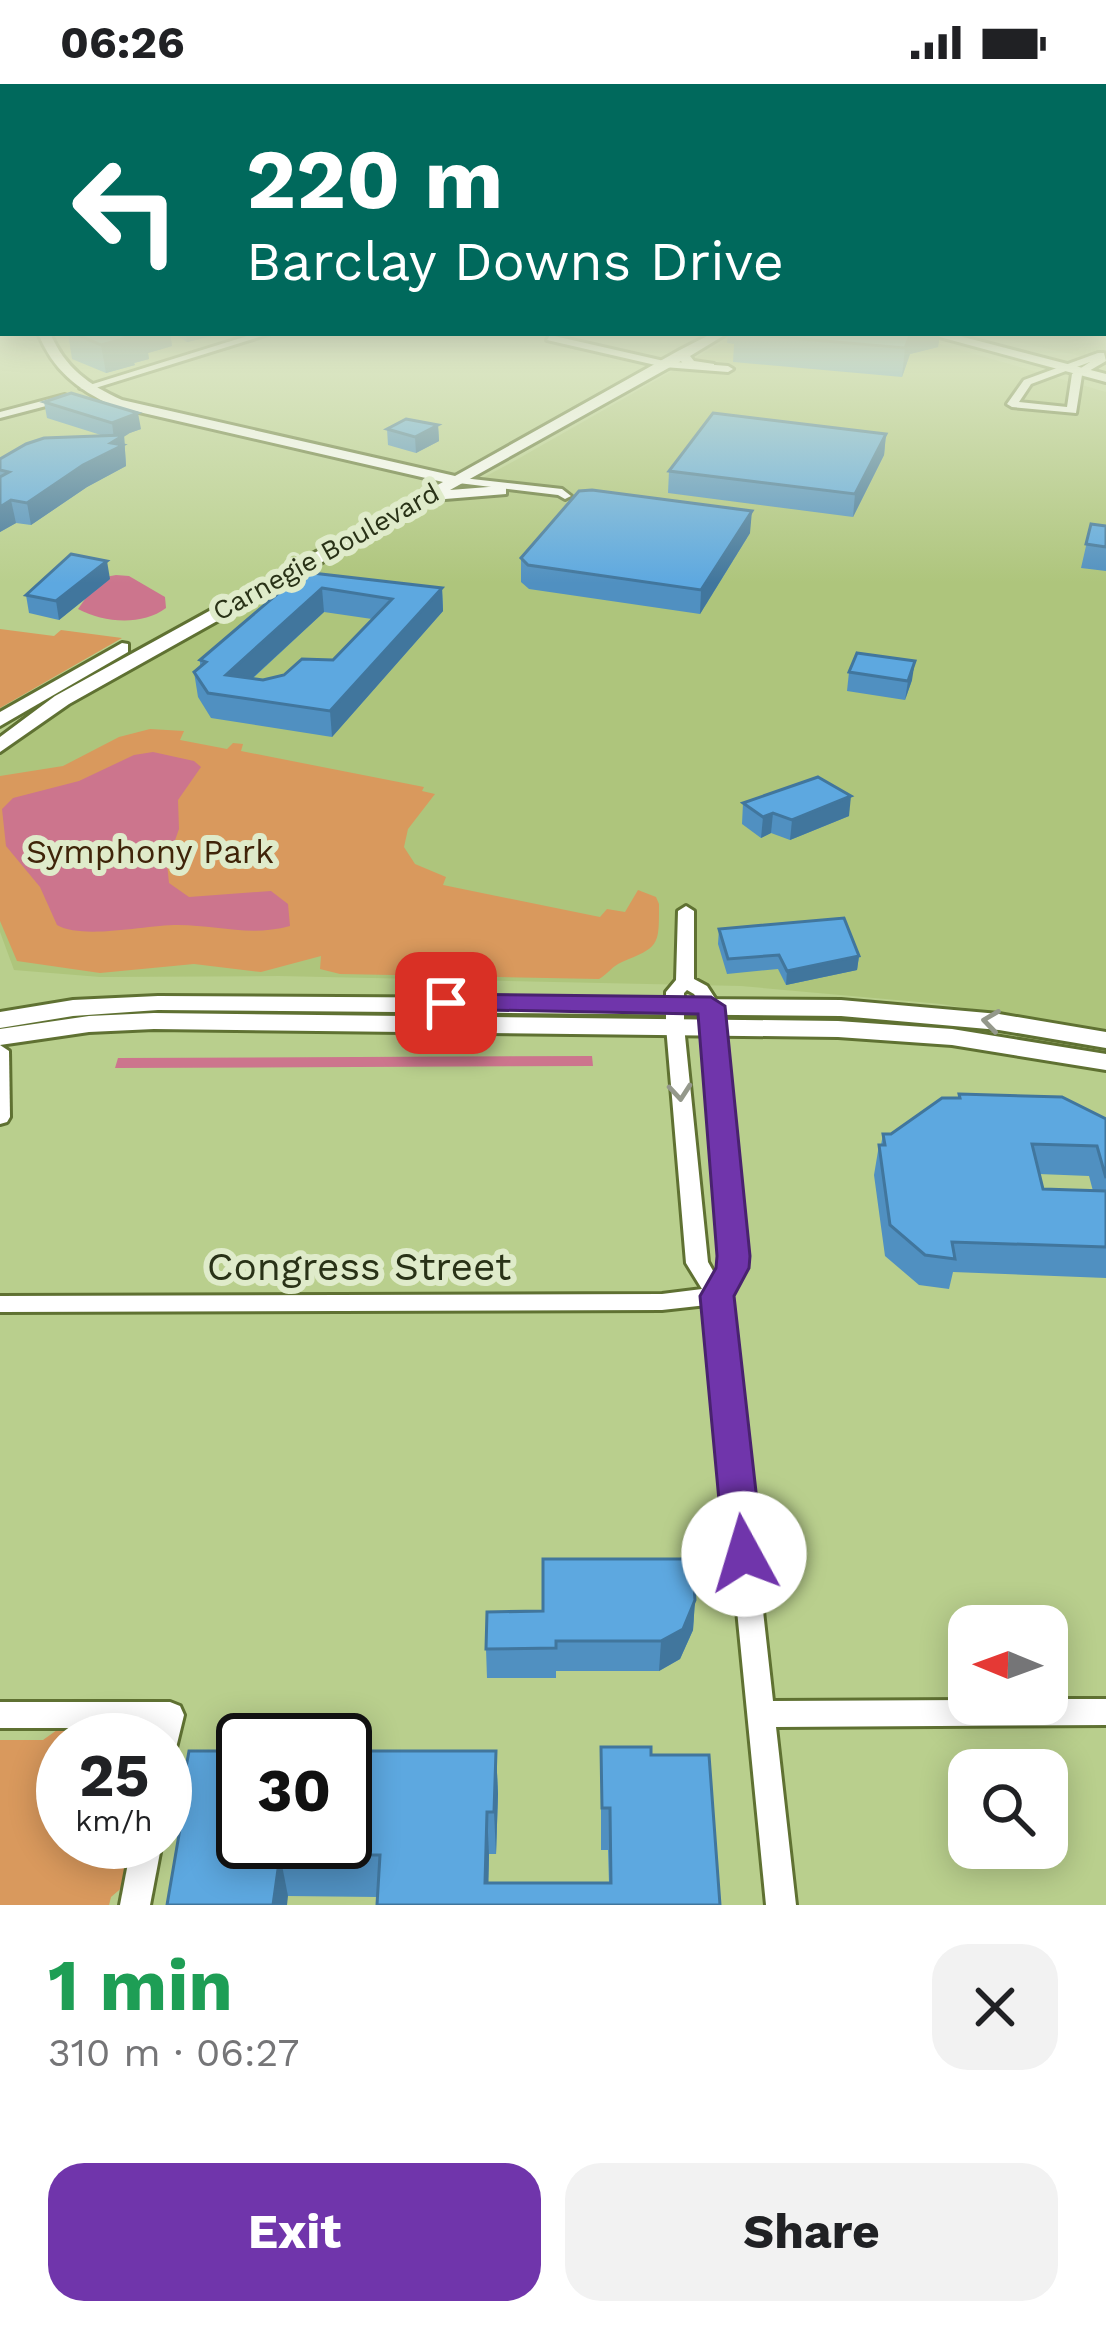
<!DOCTYPE html>
<html lang="en">
<head>
<meta charset="utf-8">
<style>
  body { margin:0; font-family:"Work Sans",sans-serif; background:#f2f2f2; color:#202124; height:100vh; display:flex; flex-direction:column; font-size:45px; white-space:nowrap }
  * { box-sizing:border-box; margin:0 }
  p { font-size:39px; color:#757577 }
  .icon { flex:none; width:66px; height:66px; fill:none; stroke:currentColor; stroke-width:2; stroke-linecap:round; stroke-linejoin:round }
  .map { position:relative; height:1821px; overflow:hidden }
  .panel { display:flex; flex-direction:column; background:#fff; flex:1 }
  .panel>* { flex:none }
  .hud { position:absolute; left:0px; top:0px; width:1107px; height:252px; box-shadow:0 6px 30px #0003; background:#00695c; color:#fff; overflow:hidden }
  .needle { width:78px; rotate:271deg }
  .controls { position:absolute; left:948px; top:1521px; display:grid; gap:24px }
  .controls a { display:grid; place-items:center; width:120px; height:120px; border-radius:24px; background:#fff; box-shadow:0 6px 30px #0003; font-size:60px }
  .speed { position:absolute; left:36px; top:1629px; display:flex; gap:24px; font-size:60px; font-weight:700; text-align:center }
  .speed>* { display:grid; place-content:center; width:156px; height:156px; border-radius:50%; background:#fff; box-shadow:0 6px 30px #0003; line-height:1 }
  .speed small { font-size:30px; font-weight:400 }
  .speed .limit { border:6px solid #111; border-radius:18px; background:#fff; color:#111 }
  .pin { position:absolute; display:grid; place-items:center; width:102px; height:102px; color:#fff; margin:-51px; border-radius:24px; box-shadow:0 6px 18px #0006 }
  .me { position:absolute; width:132px; margin:-66px; rotate:354deg; stroke-linejoin:round; filter:drop-shadow(0 0 9px #0008) }
  .turn { display:flex; align-items:center; gap:42px; height:252px; padding:0 48px; font-size:54px }
  .turn .icon { width:156px; height:156px; stroke-width:2.5 }
  .turn b { display:block; font-size:84px; line-height:102px }
  .round { display:grid; place-items:center; flex:none; width:126px; height:126px; border-radius:36px; background:#f2f2f2 }
  .head { display:flex; align-items:center; justify-content:space-between; height:204px; padding:0 48px }
  h1 { font-size:72px; font-weight:700; line-height:90px; color:#1e9e55 }
  .button { display:flex; gap:24px; margin-top:auto; padding:24px 48px }
  .button a { flex:1; height:138px; border-radius:36px; background:#7035ab; color:#fff; font-size:48px; font-weight:700; line-height:138px; text-align:center }
  .button a+a { background:#f2f2f2; color:#202124 }
  .status { display:flex; justify-content:space-between; align-items:center; height:84px; padding:0 60px; background:#fff; direction:ltr }
  .status svg { height:33px; fill:currentColor }
  .map>svg:first-child { display:block }
  .built { fill:#aec57c }
  .green { fill:#d9995d }
  .water { fill:#cc758d }
  .lines { fill:none; stroke-linecap:round; stroke-linejoin:round }
  .minor-casing { stroke:#5f7132; stroke-width:6 }
  .tertiary-casing { stroke:#5f7132; stroke-width:6 }
  .secondary-casing { stroke:#5f7132; stroke-width:6 }
  .minor { fill:#fff; fill-rule:evenodd }
  .tertiary { fill:#fff; fill-rule:evenodd }
  .secondary { fill:#fff; fill-rule:evenodd }
  .wall { fill:#5090c1; fill-rule:evenodd }
  .shaded-wall { fill:#41769d }
  .building { fill:#5da8e0; stroke:#41769d; stroke-width:3; fill-rule:evenodd }
  .oneway { stroke:#94988b }
  .route { fill:#7035ab; stroke:#49226f; stroke-width:3 }
  .labels { text-anchor:middle; stroke-width:12; stroke-linejoin:round; paint-order:stroke }
  .far-street-label { font-size:27px; fill:#293217; stroke:#dfebca }
  .park-label { font-size:33px; fill:#3f2409; stroke:#dfebca }
  .near-street-label { font-size:39px; fill:#293217; stroke:#dfebca }
</style>
</head>
<body>
<div class="status"><b>06:26</b><svg viewBox="0 0 49 12"><path d="M0 12V9h3v3zM5 12V6h3v6zM10 12V3h3v9zM15 12V0h3v12zM26 1h20v11H26zM47 4h2v5h-2z"/></svg></div>
<div class="map">
<svg width="1106" height="1821" viewBox="0 0 1106 1821">
  <rect width="100%" height="100%" fill="#b9cf8d"/>
  <g class="built">
    <polygon points="1104,244 1106,278 979,249 1104,249"/>
    <polygon points="739,249 902,249 1106,308 1106,946 941,920 741,902 279,892 100,893 14,886 0,848 0,672 50,627 516,376"/>
  </g>
  <g class="green">
    <polygon points="0,545 54,552 61,546 122,554 0,624"/>
    <path d="M150,645l34,2 -4,9 47,9 6,-6 10,1 -2,7 183,36 -2,4 13,3 -27,35 -4,18 11,17 31,13 -3,8 157,32 7,-8 18,3 13,-22 18,7 3,7c0,41 1,43 -37,58 -10,4 -14,12 -23,17l-259,-5 -20,-5 1,-13 -60,16 -67,-8 -94,9 -83,-12 -17,-40v-145l63,-10 56,-29z"/>
    <polygon points="57,1646 125,1646 144,1653 63,1656 63,1758 133,1758 125,1801 111,1813 109,1821 0,1821 0,1656 43,1656"/>
  </g>
  <g class="water">
    <path d="M116,491l13,1 36,21 1,11c-24,18 -62,15 -88,1l22,-31z"/>
    <path d="M153,668l41,9 7,6 -23,33 1,29 -12,34 2,20 20,14 82,-6 17,13 2,22c-39,11 -74,-1 -112,-1 -33,0 -95,15 -121,0l-17,-38 -34,-41 -4,-37 11,-11 66,-17 55,-26z"/>
    <polygon points="592,972 593,982 115,984 118,974"/>
  </g>
  <g class="lines">
    <g class="minor-casing">
      <g id="minor">
        <polygon points="257,249 272,249 89,306 80,304"/>
        <polygon points="550,251 664,277 728,282 733,285 728,288 664,283 547,256"/>
        <path d="M1098,269h6l2,8 -24,14 -6,38 -64,-6 -5,-3 17,-24zM1090,278l-18,12 -5,33 -48,-5 12,-18z"/>
        <polygon points="65,311 70,314 69,316 0,334 0,328"/>
        <polygon points="454,393 562,405 571,412 565,415 558,411 450,398 448,396"/>
        <path d="M686,822l8,5v68l13,7 13,20 25,256 -17,34 45,405 196,-1v4h78v-5h59v26l-330,2 20,178h-30l-59,-600 -45,5 -662,2v-16l662,-2 40,-5 -16,-26 -20,-237v-34l10,-12 2,-69zM687,906l7,4 8,12 21,256 -7,14 -8,-14 -24,-236v-33z"/>
        <polygon points="0,961 9,967 10,1033 7,1038 0,1040"/>
        <polygon points="0,1618 170,1618 180,1622 184,1631 175,1668 165,1672 165,1656 152,1656 154,1644 0,1644"/>
        <polygon points="132,1758 162,1758 150,1821 120,1821"/>
      </g>
    </g>
    <g class="tertiary-casing">
      <g id="tertiary">
        <path d="M38,249h12c15,35 39,52 72,67l333,76 223,-125 35,-18h15l-38,23 4,5 20,3v6l-29,-3 -4,-6 -231,129 51,-4 5,2v6l-73,6 -364,204 -69,48v-15l55,-41 388,-214 -330,-76c-36,-17 -60,-36 -75,-73z"/>
        <polygon points="122,559 128,560 128,568 0,642 0,628"/>
        <polygon points="158,912 841,916 999,930 1106,948 1106,964 999,946 841,932 158,926 73,932 0,944 0,928 73,916"/>
        <polygon points="154,929 838,937 952,945 1106,970 1106,986 952,961 838,953 154,945 89,948 0,961 0,945 89,932"/>
      </g>
    </g>
    <g class="secondary-casing">
      <polygon id="secondary" points="925,249 948,249 1106,290 1106,298"/>
    </g>
    <use href="#minor" class="minor"/>
    <use href="#tertiary" class="tertiary"/>
    <use href="#secondary" class="secondary"/>
  </g>
  <g class="wall">
    <polygon points="68,249 170,249 172,262 148,269 149,275 134,279 135,281 106,289 72,275"/>
    <polygon points="173,249 225,249 187,258"/>
    <polygon points="728,249 940,249 938,263 910,270 902,293 733,278 734,260 727,259"/>
    <polygon points="44,318 141,345 124,351 126,382 87,403 31,441 16,439 0,448 0,375 104,352 47,334"/>
    <polygon points="438,341 439,357 416,369 388,361 387,345"/>
    <polygon points="886,350 884,371 853,433 668,409 669,387"/>
    <polygon points="1091,440 1106,442 1106,487 1081,484"/>
    <polygon points="750,449 700,530 529,505 521,498 521,474"/>
    <polygon points="110,495 59,536 29,529 26,511"/>
    <path d="M282,499l160,5 1,23 -111,126 -121,-19 -13,-21 -4,-25 6,-6v-6l83,-71zM324,528l48,7 -39,41 -70,20 -11,-1z"/>
    <polygon points="849,588 912,596 905,616 847,607"/>
    <polygon points="743,719 849,732 790,756 771,749 761,754 742,740"/>
    <polygon points="719,845 859,872 857,886 786,901 778,885 727,890 718,860"/>
    <path d="M959,1010l147,25v159l-153,-6 -4,17 -30,-4 -34,-29 -11,-81 5,-30h2l2,-11h8l67,-36zM1039,1090l50,2 4,15 -50,-2z"/>
    <polygon points="695,1516 693,1546 680,1575 659,1587 556,1587 556,1594 487,1594 486,1565 543,1527"/>
    <polygon points="601,1663 651,1671 720,1821 377,1813 288,1812 180,1744 177,1733 496,1667 498,1710 496,1770 489,1770 488,1799 609,1799 608,1766 601,1766"/>
  </g>
  <g class="shaded-wall">
    <polygon points="136,249 170,249 172,262 148,269 149,275 134,279 135,281 106,289 101,261"/>
    <polygon points="186,249 225,249 187,258"/>
    <polygon points="911,249 940,249 938,263 910,270 902,293 905,264"/>
    <polygon points="138,329 141,345 124,351 126,382 87,403 31,441 27,419 83,381 114,355 112,339"/>
    <polygon points="438,341 439,357 416,369 415,353"/>
    <polygon points="886,350 884,371 853,433 855,410"/>
    <polygon points="11,416 16,439 0,448 0,423"/>
    <polygon points="752,427 750,449 700,530 701,506"/>
    <polygon points="107,477 110,495 59,536 56,517"/>
    <polygon points="322,504 324,528 233,612 226,591"/>
    <polygon points="442,504 443,527 332,653 330,627"/>
    <polygon points="915,577 912,596 905,616 908,597"/>
    <polygon points="851,712 849,732 790,756 792,736"/>
    <polygon points="773,729 771,749 761,754 763,733"/>
    <polygon points="859,872 857,886 786,901 787,887"/>
    <polygon points="695,1516 693,1546 680,1575 659,1587 661,1557"/>
    <polygon points="496,1667 498,1710 496,1770 494,1728"/>
    <polygon points="487,1728 489,1770 488,1821 485,1799"/>
    <polygon points="280,1771 288,1812 287,1821 273,1821"/>
  </g>
  <g class="building">
    <polygon points="73,249 137,249 127,252 131,253 101,261"/>
    <polygon points="735,249 911,249 905,264"/>
    <polygon points="71,309 138,329 112,339 44,318"/>
    <polygon points="713,329 886,350 855,410 669,387"/>
    <polygon points="406,335 438,341 415,353 387,345"/>
    <polygon points="124,351 111,359 123,361 83,381 27,419 11,416 0,423 0,393 9,388 0,386 0,375 26,360 44,354"/>
    <polygon points="592,406 752,427 701,506 528,481 521,474 579,407"/>
    <polygon points="1091,440 1106,442 1106,463 1086,460"/>
    <polygon points="71,470 107,477 56,517 26,511"/>
    <path d="M295,487l147,17 -112,123 -122,-18 -14,-21 12,-10 -6,-2 89,-76 -7,-1zM322,504l70,11 -59,61 -31,-1 -18,16 -21,5 -37,-5z"/>
    <polygon points="857,569 915,577 908,597 849,588"/>
    <polygon points="818,693 851,712 792,736 773,729 763,733 743,719"/>
    <polygon points="844,834 859,872 787,887 779,871 728,875 719,845"/>
    <polygon points="959,1010 1062,1013 1106,1035 1106,1094 1097,1062 1032,1060 1043,1105 1106,1107 1106,1163 952,1158 955,1175 925,1171 890,1141 879,1061 885,1061 883,1050 891,1050 942,1014 960,1014"/>
    <polygon points="543,1475 692,1475 695,1516 683,1545 661,1557 556,1557 556,1564 486,1565 487,1528 543,1527"/>
    <polygon points="601,1663 651,1663 651,1671 709,1671 720,1821 377,1821 380,1771 280,1771 273,1821 167,1821 182,1733 177,1733 189,1667 243,1667 243,1758 345,1758 345,1667 496,1667 494,1728 487,1728 485,1799 611,1799 610,1724 602,1724"/>
  </g>
  <defs><path id="oneway-chevron" d="M-2-3.5L2.5 0L-2 3.5" fill="none" stroke-width="1.6" stroke-linecap="round" stroke-linejoin="round" transform="scale(3)"/></defs>
  <g class="oneway">
    <use href="#oneway-chevron" transform="translate(991 937) rotate(-172)"/>
    <use href="#oneway-chevron" transform="translate(680 1008) rotate(85)"/>
  </g>
  <linearGradient id="sky" x2="0" y2="1"><stop stop-color="#9d9bc4"/><stop offset="0.49" stop-color="#e0e9cc"/><stop offset="1" stop-color="#e0e9cc" stop-opacity="0"/></linearGradient>
  <rect width="1106" height="499" fill="url(#sky)"/>
  <polygon class="route" points="446,910 711,913 725,922 750,1172 749,1184 734,1212 763,1470 757,1482 744,1487 730,1482 724,1470 700,1212 716,1184 717,1172 698,930 436,925 432,919"/>
  <g class="labels">
    <g class="far-street-label">
      <text transform="translate(326 468) rotate(-29)" y="9">Carnegie Boulevard</text>
    </g>
    <g class="park-label">
      <text x="150" y="779">Symphony Park</text>
    </g>
    <g class="near-street-label">
      <text x="359" y="1196">Congress Street</text>
    </g>
  </g>
</svg>
<div class="controls">
<a><svg class="needle" viewBox="-14 -14 28 28"><path d="M0-13l5 13h-10z" fill="#e53935"/><path d="M0 13l5-13h-10z" fill="#757577"/></svg></a>
<a><svg class="icon" aria-label="search" viewBox="0 0 24 24"><circle cx="10" cy="10" r="6"/><path d="M15 15l6 6"/></svg></a>
</div>
<div class="speed"><div>25<small>km/h</small></div><div class="limit">30</div></div>
<div class="pin" style="left:446px;top:919px;background:#d93025"><svg class="icon" aria-label="arrive" viewBox="0 0 24 24"><path d="M6 21V4h12l-3 4 3 4H6"/></svg></div>
<svg class="me" style="left:744px;top:1470px" viewBox="-20 -20 40 40"><circle r="19" fill="#fff"/><path d="M0-13L10 11 0 6-10 11z" fill="#7035ab"/></svg>
<div class="hud">
<div class="turn"><svg class="icon" aria-label="left" viewBox="0 0 24 24"><path d="M17 20v-9H6M10 6l-5 5 5 5"/></svg><div><b>220 m</b>Barclay Downs Drive</div></div>
</div>
</div>
<section class="panel">
<div class="head"><div><h1>1 min</h1><p>310 m · 06:27</p></div><a class="round"><svg class="icon" aria-label="close" viewBox="0 0 24 24"><path d="M6 6l12 12M18 6L6 18"/></svg></a></div>
<div class="button"><a>Exit</a><a>Share</a></div>
</section>
</body>
</html>
